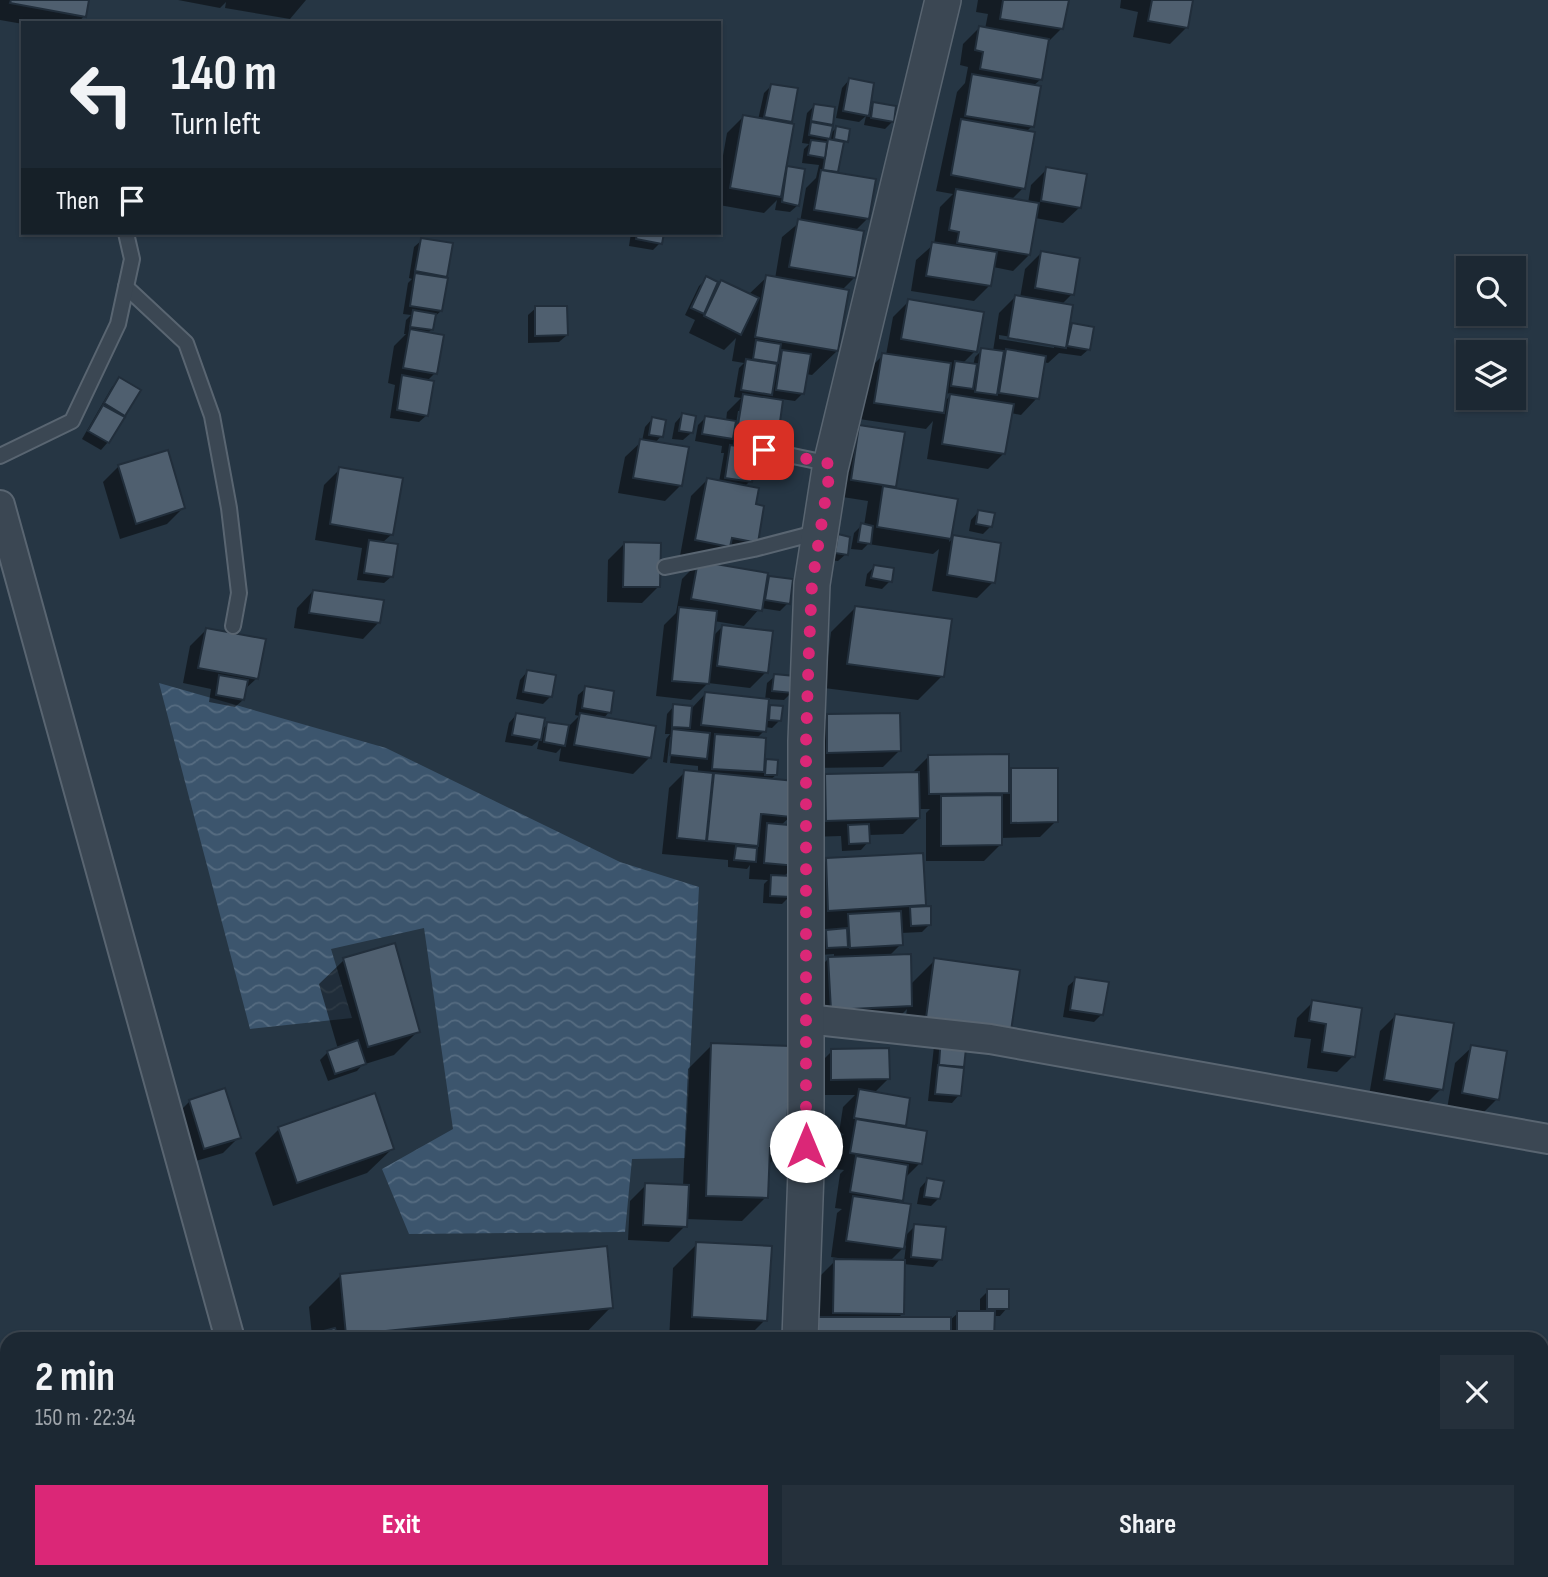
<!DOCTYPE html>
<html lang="en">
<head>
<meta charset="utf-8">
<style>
  body { margin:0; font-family:"Sofia Sans Condensed",sans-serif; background:#25303b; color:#f1f3f6; height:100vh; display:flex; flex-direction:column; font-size:26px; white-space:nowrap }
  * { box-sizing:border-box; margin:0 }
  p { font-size:23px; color:#a0a6ac }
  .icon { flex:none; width:38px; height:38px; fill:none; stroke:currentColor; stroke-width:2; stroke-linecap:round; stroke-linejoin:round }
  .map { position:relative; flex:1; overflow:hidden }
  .details { position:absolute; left:0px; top:1332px; width:1549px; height:247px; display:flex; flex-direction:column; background:#1c2833; border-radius:21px 21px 0 0; box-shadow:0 2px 5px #0004,0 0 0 2px #3a444e }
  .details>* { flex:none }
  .top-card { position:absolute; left:21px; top:21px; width:700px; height:214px; border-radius:0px; box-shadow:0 2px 5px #0004,0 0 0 2px #3a444e; background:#1c2833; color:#f1f3f6; overflow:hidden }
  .fabs { position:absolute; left:1456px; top:256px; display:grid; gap:14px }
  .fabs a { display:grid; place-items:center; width:70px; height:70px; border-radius:0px; background:#1c2833; box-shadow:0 2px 5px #0004,0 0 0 2px #3a444e; font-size:35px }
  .pin { position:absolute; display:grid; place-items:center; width:60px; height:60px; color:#fff; margin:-30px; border-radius:14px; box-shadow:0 4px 10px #0006 }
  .me { position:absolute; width:77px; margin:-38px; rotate:0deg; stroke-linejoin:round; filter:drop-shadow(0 0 5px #0008) }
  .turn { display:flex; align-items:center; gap:24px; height:147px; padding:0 35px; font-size:32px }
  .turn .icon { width:91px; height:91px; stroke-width:2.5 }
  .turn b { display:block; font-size:49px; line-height:60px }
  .then { display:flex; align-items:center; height:66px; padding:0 35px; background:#0003; gap:14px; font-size:26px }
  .round { display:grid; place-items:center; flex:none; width:74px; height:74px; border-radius:0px; background:#25303b }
  .summary { display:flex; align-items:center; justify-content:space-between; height:119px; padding:0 35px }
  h1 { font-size:42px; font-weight:700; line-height:52px }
  .primary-button { display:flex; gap:14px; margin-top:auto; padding:14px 35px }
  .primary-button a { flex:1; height:80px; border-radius:0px; background:#db2777; color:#fff; font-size:28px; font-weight:700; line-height:80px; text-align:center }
  .primary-button a+a { background:#25303b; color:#f1f3f6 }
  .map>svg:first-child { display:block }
  .water { fill:url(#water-waves) }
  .shadow { fill:#0007; fill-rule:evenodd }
  .building { fill:#4f5f6f; stroke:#212e3b; stroke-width:2 }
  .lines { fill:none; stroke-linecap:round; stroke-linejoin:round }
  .service-casing { stroke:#596571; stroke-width:18 }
  .minor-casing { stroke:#596571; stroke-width:32 }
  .tertiary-casing { stroke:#596571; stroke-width:38 }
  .service { stroke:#3b4753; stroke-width:14 }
  .minor { stroke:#3b4753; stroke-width:28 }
  .tertiary { stroke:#3b4753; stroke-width:35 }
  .route { stroke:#db2777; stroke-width:12; stroke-dasharray:0 21.6 }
</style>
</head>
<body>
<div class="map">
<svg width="1548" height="1577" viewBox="0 0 1548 1577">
  <defs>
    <pattern id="water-waves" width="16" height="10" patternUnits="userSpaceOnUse" patternTransform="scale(1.75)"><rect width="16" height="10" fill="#3c556d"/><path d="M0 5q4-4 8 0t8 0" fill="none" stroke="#566c81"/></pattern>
  </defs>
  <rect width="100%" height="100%" fill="#263644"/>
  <polygon class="water" points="159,683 386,748 620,862 699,887 685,1158 632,1159 625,1232 409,1234 382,1169 453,1129 424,928 331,949 352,1018 250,1029"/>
  <g class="shadow">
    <polygon points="0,0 88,0 84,16 78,23 23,24 0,20"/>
    <polygon points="178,0 306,0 290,19 225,8 226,2 220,8"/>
    <polygon points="978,0 1067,0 1062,28 1046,44 1040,80 1033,86 1032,126 1026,132 1023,188 1011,200 1028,203 1031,185 1047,169 1080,207 1063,223 1035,218 1029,255 1013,271 993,267 990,285 974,301 911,291 916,260 934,244 940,207 953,194 936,191 957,92 965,83 968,67 960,65 963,44 979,28 985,29 988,14 976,12"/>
    <polygon points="1121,0 1191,0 1186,28 1170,44 1133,37 1138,12 1120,8"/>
    <polygon points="849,80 868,110 874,104 893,121 885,129 864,125 866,116 859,122 836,118 842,88"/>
    <polygon points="771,86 790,121 786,125 784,172 788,168 798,205 790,212 775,210 777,200 764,213 719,205 719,178 727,133 743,117 758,120 764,93"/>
    <path d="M814,106l19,2 -4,27 7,-7 10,13 -5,5 -4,25 -3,3 34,44 -13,13v46l-14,14 -4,60 -25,24 -6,-1 -3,19 -8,8 -14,-2 -6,44 -16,16 -5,-1 -4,23 -6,6 10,18 2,37 -44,20 -32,-6 11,-60 16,-16 12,2 5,-29h-3l1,-7 -27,-5 3,-16 7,-7 21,3 1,-9 14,-14 -7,-1 5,-29 5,-5 -12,-2 4,-23 -12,12 -35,-17 6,-13 -10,-5 14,-29 7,-7 6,13 10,-10 26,13 19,-18 8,2 7,-42 18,-15 6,-34 10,-10 3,-13 -17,-2 2,-14 5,-5 -7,-1 5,-30zM738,411h4l-6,35 -3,-1z"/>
    <polygon points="631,233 662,233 660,243 653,250 629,246"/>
    <polygon points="422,240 446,276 442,279 441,311 433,318 431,330 427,334 435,373 427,381 427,415 419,422 390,418 395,385 388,383 394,346 406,334 404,334 406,320 411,315 403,314 408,283 412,279 409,278 414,247"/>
    <path d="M1041,253l31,41 -11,11 6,25 5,-5 17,24 -8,7 -22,-3 -11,10 -5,-1 -6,36 -16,17 -10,-2 -7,40 -16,16 -61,-10 6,-38 -7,8 -67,-10 8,-48 16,-16h3l7,-38 16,-16 66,50 -13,13 11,2 2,-9 7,-7 11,1 6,-38 16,-16 5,1 5,-29zM999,335l55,9v4l-55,-9zM945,393l7,1 -9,9z"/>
    <polygon points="536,308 567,335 559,342 528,343 528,315"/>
    <polygon points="120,380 138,391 108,442 101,450 82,439 112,387"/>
    <polygon points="682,415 691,433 683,440 672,439 675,423"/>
    <polygon points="652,419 661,436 655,443 681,485 665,501 618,493 625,457 642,441 645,427"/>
    <polygon points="860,427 894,486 891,490 956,500 949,542 954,537 993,582 977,598 932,591 939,549 933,554 868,544 862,550 851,549 854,533 862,525 864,526 868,501 836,496 844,443"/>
    <polygon points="119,466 183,508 167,524 120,539 103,482"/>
    <polygon points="340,469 392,534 382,543 392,576 384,583 357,580 362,548 315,540 324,485"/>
    <polygon points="978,512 991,526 983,534 969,531 971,520"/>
    <polygon points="838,536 846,554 838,561 828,560 831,544"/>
    <polygon points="624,544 658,587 642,603 607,602 608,560"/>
    <polygon points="698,563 764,583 770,577 788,603 780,611 760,608 744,626 714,621 712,637 722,627 766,672 750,688 708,683 691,700 656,696 664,625 676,613 682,579"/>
    <polygon points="874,567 890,581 882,589 865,586 867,574"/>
    <polygon points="313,591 379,622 363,639 294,628 297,608"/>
    <polygon points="855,608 942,676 918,700 824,688 831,632"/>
    <polygon points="206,630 257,678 244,690 243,700 235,707 209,702 211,689 183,683 190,646"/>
    <polygon points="527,672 551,696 543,704 516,699 520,680"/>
    <polygon points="775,676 791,693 784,700 767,699 766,711 770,707 780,720 772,728 765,727 764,731 756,739 763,765 766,761 776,775 770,780 790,817 780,826 796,865 783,877 790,896 782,904 763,903 764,884 768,880 749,879 750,865 747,869 728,867 728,860 662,854 669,788 685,772 698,773 698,766 670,763 673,737 670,737 667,763 663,762 666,739 670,734 665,734 667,714 674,706 692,708 705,694 765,700 767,683"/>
    <polygon points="586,688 609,712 603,719 649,758 633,774 559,761 561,748 556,753 537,749 539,740 532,746 505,742 509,723 516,715 541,730 548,724 568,727 579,716 575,715 578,695"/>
    <polygon points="828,716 899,751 883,767 812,768 812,732"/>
    <polygon points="929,756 1007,775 1012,770 1056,821 1040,837 1000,838 1000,845 984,861 926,861 926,813 930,809 918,809 919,818 903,834 868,835 868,842 861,850 842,851 841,836 810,837 809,792 825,776 913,772"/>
    <polygon points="827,860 924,905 920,908 930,924 922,932 901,933 901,944 889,956 910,985 935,960 1009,1030 985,1054 964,1051 959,1095 952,1103 928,1101 934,1046 902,1041 907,1009 895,1021 815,1025 813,974 829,958 834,958 834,954 821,955 819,939 825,933 805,934 803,884"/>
    <polygon points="344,960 418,1031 394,1055 362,1065 357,1071 328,1081 320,1060 328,1052 338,1049 319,984"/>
    <polygon points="1076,979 1102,1014 1094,1022 1063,1017 1068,986"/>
    <polygon points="1313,1002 1353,1056 1337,1072 1307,1068 1311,1039 1294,1037 1297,1018"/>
    <polygon points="1396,1015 1441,1089 1425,1105 1369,1096 1380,1031"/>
    <polygon points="712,1045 785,1148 767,1166 766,1197 742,1221 686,1219 685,1226 669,1242 628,1240 630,1201 646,1185 683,1186 688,1069"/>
    <polygon points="1472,1047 1497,1099 1481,1115 1447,1109 1455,1063"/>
    <path d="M832,1051l56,28 -14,14 30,32 -3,3 19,35 -16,16 -3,21 -4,3 7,34 11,-11 25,33 -7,8 -30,-3 -1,50 -5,5 52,2 9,-8h22v-14l8,-8 19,17 -7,8h-7v23h-195l21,-62 16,-16h10v-2l-14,-2 6,-44 5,-4 -7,-1 5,-34 4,-4 -9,-1 5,-32 4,-3 -5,-1 4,-26 12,-12h-39v-28zM906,1245l-2,17h-15z"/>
    <polygon points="190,1101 239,1137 223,1153 189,1163 174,1117"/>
    <polygon points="279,1129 392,1149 367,1173 273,1206 255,1153"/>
    <polygon points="927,1180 938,1199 931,1206 917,1204 920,1188"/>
    <polygon points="697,1244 765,1320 746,1339 669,1339 673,1268"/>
    <polygon points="341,1275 611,1307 580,1339 302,1339 312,1336 309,1307"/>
    <polygon points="317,1572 397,1572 399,1577 318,1577"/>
    <polygon points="556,1572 645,1572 646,1577 557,1577"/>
    <polygon points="689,1572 761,1572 759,1573 689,1577"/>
    <rect x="820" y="1572" width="78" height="5"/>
    <polygon points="1083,1572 1137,1572 1132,1577 1083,1577"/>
    <polygon points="1336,1572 1458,1572 1456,1577 1335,1577"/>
  </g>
  <g class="building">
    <polygon points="11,0 89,0 86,17 10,3"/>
    <polygon points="1003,0 1069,0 1063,29 1000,19"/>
    <polygon points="1152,0 1193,0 1188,28 1148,21"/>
    <polygon points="979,26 1049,39 1042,80 980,69 983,52 975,50"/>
    <polygon points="972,74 1041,86 1034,127 965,116"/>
    <polygon points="849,78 874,83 869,116 843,111"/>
    <polygon points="771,84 798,88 792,122 764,117"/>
    <polygon points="873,102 896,106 894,122 871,118"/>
    <polygon points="814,104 835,107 833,125 811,121"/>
    <polygon points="743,115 794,124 781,197 730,188"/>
    <polygon points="961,119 1035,132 1025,189 951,175"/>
    <polygon points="811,122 833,126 830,139 809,135"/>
    <polygon points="836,126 850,129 848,142 834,139"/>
    <polygon points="828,139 844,142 838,172 823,170"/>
    <polygon points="811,140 827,142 825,158 808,155"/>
    <polygon points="787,166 805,169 799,206 782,202"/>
    <polygon points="1046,167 1087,174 1081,208 1041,201"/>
    <polygon points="821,170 876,179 869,219 814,210"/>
    <polygon points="956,189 1039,203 1030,255 957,243 959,232 949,230"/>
    <polygon points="798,219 864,231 856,278 789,267"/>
    <polygon points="637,233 664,233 662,244 636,239"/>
    <polygon points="421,238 453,243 447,277 415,271"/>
    <polygon points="932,242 997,252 991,286 926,276"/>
    <polygon points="1041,251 1080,258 1074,295 1035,288"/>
    <polygon points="415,273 448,278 442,311 410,306"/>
    <polygon points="766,275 849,290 838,351 755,337"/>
    <polygon points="706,276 718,282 704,314 691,308"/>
    <polygon points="721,280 759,298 741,335 704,316"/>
    <polygon points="1015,295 1073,305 1066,348 1008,338"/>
    <polygon points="908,299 984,312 977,352 901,339"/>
    <polygon points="535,306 567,306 568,335 535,336"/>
    <polygon points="413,310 436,314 433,330 410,327"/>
    <polygon points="1072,323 1094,327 1090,350 1067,346"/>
    <polygon points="410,329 444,335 437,374 403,368"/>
    <polygon points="756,340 781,344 778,363 753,359"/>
    <polygon points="981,348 1004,351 997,395 975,392"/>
    <polygon points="1006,349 1046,356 1039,399 999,393"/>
    <polygon points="782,350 811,354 804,394 776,390"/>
    <polygon points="882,353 951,363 944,413 874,403"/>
    <polygon points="746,359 777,364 772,395 741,390"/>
    <polygon points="955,361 977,364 973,389 951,386"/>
    <polygon points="402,375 434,381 428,416 397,410"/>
    <polygon points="119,377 141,390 125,416 104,403"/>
    <polygon points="743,394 783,400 777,444 736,437"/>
    <polygon points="950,394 1014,404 1005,454 942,444"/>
    <polygon points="103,405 125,417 109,443 88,431"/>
    <polygon points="682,413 696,416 693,433 679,431"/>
    <polygon points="705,416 736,421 733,439 702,434"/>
    <polygon points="652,417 666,420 663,437 649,435"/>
    <polygon points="859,425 905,432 896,487 851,480"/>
    <polygon points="640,439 689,447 682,486 633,478"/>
    <polygon points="730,445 758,449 752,482 725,478"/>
    <polygon points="168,450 185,508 136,524 118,465"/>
    <polygon points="339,467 403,478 393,535 330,524"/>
    <polygon points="707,478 759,488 756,504 764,506 758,543 732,538 730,547 695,540"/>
    <polygon points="883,486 958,499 951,539 877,527"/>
    <polygon points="978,510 995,513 992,527 976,524"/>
    <polygon points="861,523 873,526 871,544 858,542"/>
    <polygon points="838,534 850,537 848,555 835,553"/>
    <polygon points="953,535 1001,543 995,583 947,575"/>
    <polygon points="369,540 398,544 393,577 364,573"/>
    <polygon points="624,542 661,543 660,587 623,587"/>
    <polygon points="698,561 768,573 762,611 691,599"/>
    <polygon points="874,565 894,568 892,582 871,578"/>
    <polygon points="769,576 793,579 790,604 765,600"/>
    <polygon points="313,590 384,600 380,623 309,613"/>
    <polygon points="855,606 952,619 944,677 847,664"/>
    <polygon points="679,607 717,611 709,684 672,681"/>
    <polygon points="722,625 773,631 768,673 717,666"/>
    <polygon points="206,628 266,639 258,679 198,668"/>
    <polygon points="527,670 556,675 552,697 523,692"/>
    <polygon points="774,674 795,676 793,693 772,691"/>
    <polygon points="219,675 248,680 244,700 216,695"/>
    <polygon points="585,686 614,691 611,713 582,708"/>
    <polygon points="705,692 769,699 766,732 701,725"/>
    <polygon points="673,704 692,706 690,728 672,727"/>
    <polygon points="770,705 783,706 781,721 769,720"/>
    <polygon points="516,713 545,718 541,740 512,735"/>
    <polygon points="580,713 656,726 651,758 574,745"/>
    <polygon points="900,713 901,751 827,753 827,714"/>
    <polygon points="547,722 569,725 565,746 544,742"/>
    <polygon points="672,729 710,733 707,759 670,755"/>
    <polygon points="715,734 766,738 764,772 712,769"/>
    <polygon points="1009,754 1009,793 929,794 928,755"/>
    <polygon points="766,759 778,760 777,775 765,775"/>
    <polygon points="1011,768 1058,768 1058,822 1011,823"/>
    <polygon points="684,770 713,773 706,841 677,838"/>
    <polygon points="919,772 920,818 826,821 825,774"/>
    <polygon points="714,773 795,781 791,817 761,814 758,846 707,841"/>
    <polygon points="1002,795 1002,845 941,846 941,796"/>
    <polygon points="767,823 800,826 797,866 764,863"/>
    <polygon points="869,824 870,843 849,844 848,825"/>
    <polygon points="736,846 757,848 756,862 734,860"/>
    <polygon points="923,853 926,905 828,911 826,858"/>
    <polygon points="771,875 792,876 791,897 770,896"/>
    <polygon points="931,906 931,925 911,926 910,907"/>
    <polygon points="901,911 903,945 850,948 848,914"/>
    <polygon points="847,928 848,947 827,948 826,930"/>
    <polygon points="395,943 420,1032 368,1047 343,958"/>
    <polygon points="911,954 912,1006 831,1010 828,957"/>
    <polygon points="934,958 1020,970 1011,1031 926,1018"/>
    <polygon points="1075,977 1109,982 1103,1015 1070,1010"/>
    <polygon points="1312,1000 1362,1008 1355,1057 1322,1052 1326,1024 1309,1021"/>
    <polygon points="1395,1014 1454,1023 1443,1090 1384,1080"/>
    <polygon points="941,1036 967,1039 964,1067 939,1065"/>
    <polygon points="358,1040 366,1064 335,1074 327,1051"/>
    <polygon points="711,1043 791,1046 786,1149 770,1148 768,1198 706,1196"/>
    <polygon points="1471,1045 1507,1051 1499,1100 1462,1093"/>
    <polygon points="889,1048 890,1079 831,1080 831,1049"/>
    <polygon points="938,1065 964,1068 961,1096 935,1094"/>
    <polygon points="225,1088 241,1138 204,1149 189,1100"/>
    <polygon points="859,1089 910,1098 906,1126 854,1118"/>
    <polygon points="375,1093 394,1149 297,1183 278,1127"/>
    <polygon points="856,1119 927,1131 922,1164 850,1153"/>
    <polygon points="856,1156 908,1165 903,1201 850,1192"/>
    <polygon points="927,1178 944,1181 940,1199 924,1197"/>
    <polygon points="645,1183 689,1185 687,1227 643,1225"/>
    <polygon points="853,1196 911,1204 904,1249 846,1241"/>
    <polygon points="914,1224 946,1227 942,1260 911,1257"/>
    <polygon points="696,1242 772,1246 767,1321 692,1317"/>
    <polygon points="607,1246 613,1308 346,1335 340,1274"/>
    <polygon points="834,1259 905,1260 904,1314 833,1313"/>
    <rect x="987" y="1289" width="22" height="20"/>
    <polygon points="957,1311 995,1311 994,1339 957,1339"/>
    <rect x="817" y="1317" width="134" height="22"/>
    <polygon points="335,1328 339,1339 301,1339 301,1337"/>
    <polygon points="347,1572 399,1572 401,1577 348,1577"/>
    <polygon points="584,1572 647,1572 648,1577 586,1577"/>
    <rect x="835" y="1572" width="64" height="5"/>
    <polygon points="1357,1572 1418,1572 1417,1577 1356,1577"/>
    <polygon points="1422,1572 1459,1572 1459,1576"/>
  </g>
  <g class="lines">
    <g class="service-casing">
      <g id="service">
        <polyline points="126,287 186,343 212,416 229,508 239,593 233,626"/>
        <polyline points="764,450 831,464"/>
        <polyline points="0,456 72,421 118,324 132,259 126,233"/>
        <polyline points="665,567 754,549 819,532"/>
        <polyline points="560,1572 561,1577"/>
      </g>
    </g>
    <g class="minor-casing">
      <g id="minor">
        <polyline points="0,505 230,1339"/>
        <polyline points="807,1019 990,1039 1548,1139"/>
        <polyline points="294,1572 295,1577"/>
        <polyline points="1055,1577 1056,1572"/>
      </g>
    </g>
    <g class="tertiary-casing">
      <g id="tertiary">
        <polyline points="800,1339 806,1171 806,741 812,584 830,469 943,0"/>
        <polyline points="803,1572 803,1577"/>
      </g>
    </g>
    <use href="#service" class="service"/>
    <use href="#minor" class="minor"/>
    <use href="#tertiary" class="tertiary"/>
  </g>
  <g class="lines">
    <polyline class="route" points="764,450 831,464 812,584 809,648 806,741 806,1146"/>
  </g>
</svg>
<div class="fabs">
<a><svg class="icon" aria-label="search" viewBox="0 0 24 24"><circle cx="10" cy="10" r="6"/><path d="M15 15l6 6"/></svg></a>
<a><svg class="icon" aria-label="layers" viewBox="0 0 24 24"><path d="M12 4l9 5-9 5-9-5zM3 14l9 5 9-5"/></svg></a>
</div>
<div class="pin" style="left:764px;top:450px;background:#d93025"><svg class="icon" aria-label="arrive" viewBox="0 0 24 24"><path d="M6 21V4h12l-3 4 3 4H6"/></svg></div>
<svg class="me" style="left:806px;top:1146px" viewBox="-20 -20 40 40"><circle r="19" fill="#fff"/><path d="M0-13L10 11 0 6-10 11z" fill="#db2777"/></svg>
<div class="top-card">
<div class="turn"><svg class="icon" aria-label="left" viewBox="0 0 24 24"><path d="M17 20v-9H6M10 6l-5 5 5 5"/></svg><div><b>140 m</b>Turn left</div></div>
<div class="then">Then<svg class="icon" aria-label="arrive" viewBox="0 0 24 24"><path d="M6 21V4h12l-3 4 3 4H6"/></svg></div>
</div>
<section class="details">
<div class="summary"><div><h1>2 min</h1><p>150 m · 22:34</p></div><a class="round"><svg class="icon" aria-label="close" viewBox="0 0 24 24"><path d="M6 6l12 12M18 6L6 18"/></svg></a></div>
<div class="primary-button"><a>Exit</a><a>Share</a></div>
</section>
</div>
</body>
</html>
